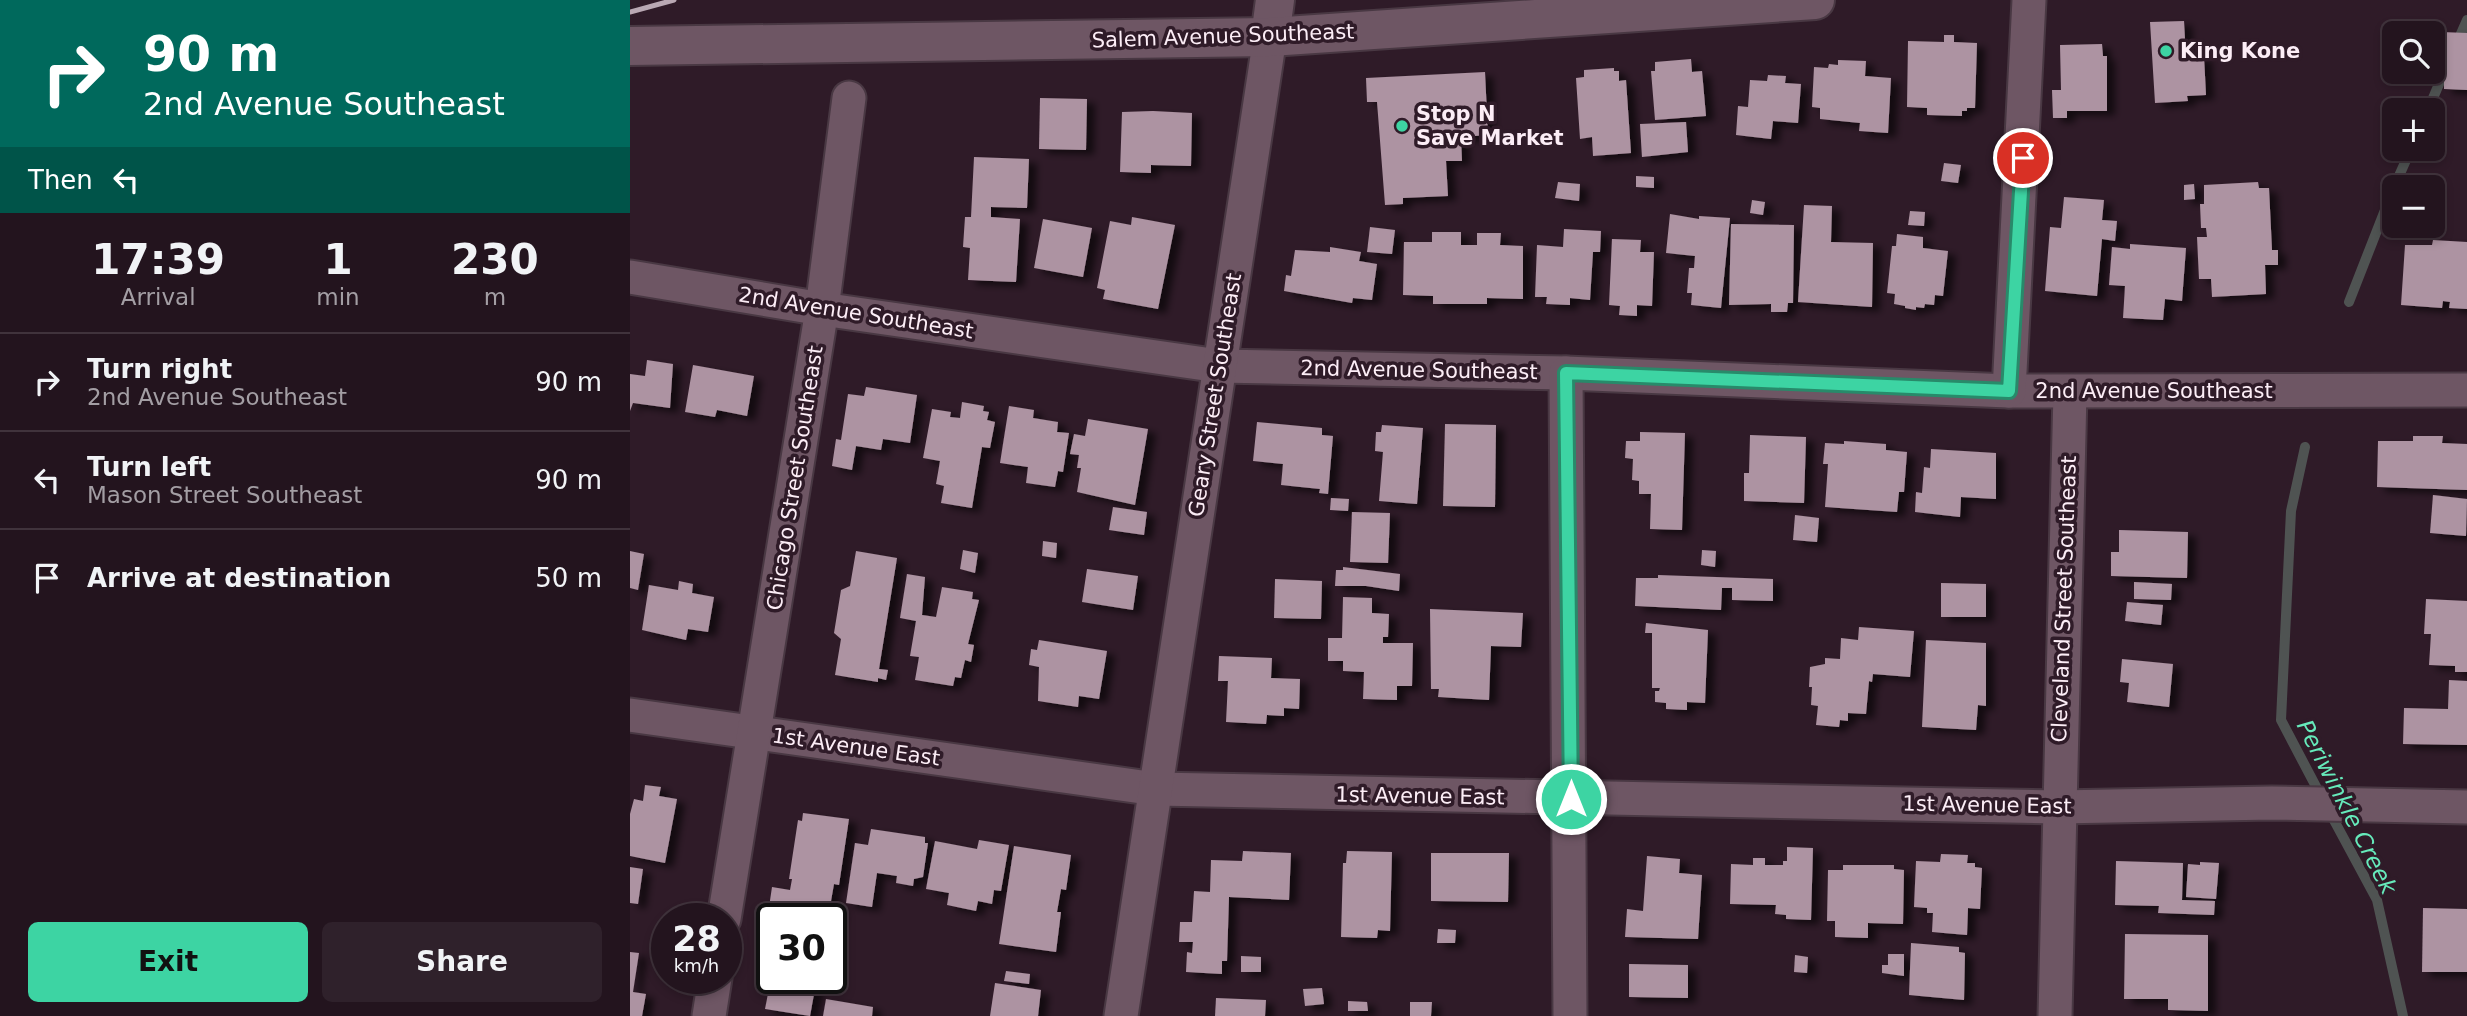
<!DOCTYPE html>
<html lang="en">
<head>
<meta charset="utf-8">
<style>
  body { margin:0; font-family:"DejaVu Sans",sans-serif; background:#2f212b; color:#f1f3f6; height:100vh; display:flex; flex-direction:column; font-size:26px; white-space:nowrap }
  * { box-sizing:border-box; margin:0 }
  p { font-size:23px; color:#a39ea4 }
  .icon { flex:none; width:38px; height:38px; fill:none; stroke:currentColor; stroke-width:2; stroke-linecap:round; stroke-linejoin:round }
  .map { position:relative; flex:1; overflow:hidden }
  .details { display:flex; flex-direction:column; background:#23141e; width:630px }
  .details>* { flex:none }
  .hud { background:#00695c; color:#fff; overflow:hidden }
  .buttons { position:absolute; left:1752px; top:21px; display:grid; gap:14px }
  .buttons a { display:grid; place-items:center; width:63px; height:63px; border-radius:10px; background:#23141e; box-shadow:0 4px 10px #0003,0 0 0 2px #40333c; font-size:35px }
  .speed { position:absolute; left:21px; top:903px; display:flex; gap:14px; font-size:35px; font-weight:700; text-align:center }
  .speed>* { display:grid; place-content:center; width:91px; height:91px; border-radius:50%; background:#23141e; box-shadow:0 4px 10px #0003,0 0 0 2px #40333c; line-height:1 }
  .speed small { font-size:18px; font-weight:400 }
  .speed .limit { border:4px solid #111; border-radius:10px; background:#fff; color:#111 }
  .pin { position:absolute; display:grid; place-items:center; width:60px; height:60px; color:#fff; margin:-30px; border:4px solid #fff; border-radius:50%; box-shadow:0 2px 7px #0007 }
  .me { position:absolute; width:77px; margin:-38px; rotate:0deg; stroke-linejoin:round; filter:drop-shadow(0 0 5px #0008) }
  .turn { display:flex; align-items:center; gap:24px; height:147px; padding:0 28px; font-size:32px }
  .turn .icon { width:91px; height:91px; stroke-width:2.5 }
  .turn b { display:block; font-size:49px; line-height:60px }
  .then { display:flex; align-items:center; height:66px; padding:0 28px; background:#0003; gap:14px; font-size:26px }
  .eta { display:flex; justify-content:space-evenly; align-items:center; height:119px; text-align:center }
  .eta b { font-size:42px; font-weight:700; line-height:49px }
  .button { display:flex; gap:14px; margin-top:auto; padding:14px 28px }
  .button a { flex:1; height:80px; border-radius:10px; background:#3dd4a3; color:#111; font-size:28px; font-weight:700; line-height:80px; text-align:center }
  .button a+a { background:#2f212b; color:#f1f3f6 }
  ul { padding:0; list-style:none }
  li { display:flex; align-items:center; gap:21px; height:98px; padding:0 28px; border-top:2px solid #40333c }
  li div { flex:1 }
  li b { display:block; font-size:26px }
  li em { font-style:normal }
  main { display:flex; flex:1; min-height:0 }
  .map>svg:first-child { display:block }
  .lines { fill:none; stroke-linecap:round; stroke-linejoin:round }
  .stream { stroke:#4f5352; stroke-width:10 }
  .building { fill:#ad93a2; filter:url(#shadow) }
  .street-casing { stroke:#493843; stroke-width:37 }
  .secondary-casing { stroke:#493843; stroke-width:42 }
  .street { stroke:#6e5664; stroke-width:33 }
  .secondary { stroke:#6e5664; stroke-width:38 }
  .rail { stroke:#b9a8b3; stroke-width:5 }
  .route-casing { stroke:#288a6a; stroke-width:18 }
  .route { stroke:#3dd4a3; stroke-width:12 }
  .poi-dot { fill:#3dd4a3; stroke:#2f1b28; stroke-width:2.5 }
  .labels { text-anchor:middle; stroke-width:7; stroke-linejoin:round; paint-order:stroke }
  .street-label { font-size:21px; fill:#fcedf6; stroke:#2f1b28 }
  .poi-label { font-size:21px; font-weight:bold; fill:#fcedf6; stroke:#2f1b28; text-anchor:start }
  .water-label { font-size:23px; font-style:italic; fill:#66eabb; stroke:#2f1b28 }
</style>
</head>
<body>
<main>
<section class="details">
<div class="hud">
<div class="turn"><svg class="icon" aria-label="right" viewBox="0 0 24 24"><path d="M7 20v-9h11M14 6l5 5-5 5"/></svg><div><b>90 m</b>2nd Avenue Southeast</div></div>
<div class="then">Then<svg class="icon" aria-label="left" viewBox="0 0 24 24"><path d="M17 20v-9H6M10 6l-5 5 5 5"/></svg></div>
</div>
<div class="eta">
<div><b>17:39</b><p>Arrival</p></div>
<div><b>1</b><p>min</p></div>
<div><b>230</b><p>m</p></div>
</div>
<ul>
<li><svg class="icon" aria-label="right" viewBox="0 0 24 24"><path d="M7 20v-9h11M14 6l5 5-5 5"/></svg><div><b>Turn right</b><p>2nd Avenue Southeast</p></div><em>90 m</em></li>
<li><svg class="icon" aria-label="left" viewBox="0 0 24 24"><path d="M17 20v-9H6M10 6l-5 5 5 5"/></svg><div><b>Turn left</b><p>Mason Street Southeast</p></div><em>90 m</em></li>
<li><svg class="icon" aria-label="arrive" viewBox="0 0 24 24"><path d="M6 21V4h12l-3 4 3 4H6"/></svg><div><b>Arrive at destination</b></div><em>50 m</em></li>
</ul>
<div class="button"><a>Exit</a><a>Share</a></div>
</section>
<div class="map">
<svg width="1837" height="1016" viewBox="0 0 1837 1016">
  <defs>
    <filter id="shadow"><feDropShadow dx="8" dy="4.5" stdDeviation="3.5" flood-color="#0009"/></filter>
  </defs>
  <rect width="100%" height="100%" fill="#2f1b28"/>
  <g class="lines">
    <g class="stream">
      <polyline points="1826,45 1837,20"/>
      <polyline points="1798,110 1817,65"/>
      <polyline points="1764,187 1781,149"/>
      <polyline points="1719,302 1764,187"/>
      <polyline points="1675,447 1661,511 1651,720 1692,798"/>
      <polyline points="1699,811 1747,900 1773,1016"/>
    </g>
  </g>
  <g class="building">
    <polygon points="1554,21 1556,58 1574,56 1576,95 1557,96 1558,101 1525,103 1520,22"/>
    <polygon points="1811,32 1837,33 1837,90 1814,89 1814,77 1808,76"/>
    <polygon points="1314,35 1324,35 1324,42 1347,43 1345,108 1337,108 1337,111 1332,111 1332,116 1297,115 1297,108 1277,107 1278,41 1314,42"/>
    <polygon points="1472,44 1473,56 1477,56 1477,111 1437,111 1437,118 1423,118 1422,90 1431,90 1430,45"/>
    <polygon points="1061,59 1062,72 1072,71 1076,116 1025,120 1021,71 1025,71 1025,62"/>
    <polygon points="1208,60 1236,61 1235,76 1261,78 1258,133 1229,131 1230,123 1190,119 1190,108 1182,107 1184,67 1198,68 1199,64 1208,65"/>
    <polygon points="984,68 984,71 989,71 989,81 996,80 1001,153 963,156 962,137 950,139 946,78 954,77 954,70"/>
    <polygon points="855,72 858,135 831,137 832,161 816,161 818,196 773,198 773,204 755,205 747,102 737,102 736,78"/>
    <polygon points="1138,75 1156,76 1155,83 1171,84 1168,123 1143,121 1141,139 1106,135 1108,106 1118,107 1120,80 1137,81"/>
    <polygon points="410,98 457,99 456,150 409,149"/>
    <polygon points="523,111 562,113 561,166 521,165 521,173 490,172 492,112"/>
    <polygon points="1056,122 1058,152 1012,157 1010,124"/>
    <polygon points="344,157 399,159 397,208 361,207 361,217 390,219 386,282 338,280 340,248 333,247 335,217 341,217"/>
    <polygon points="1314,163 1331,165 1328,183 1311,181"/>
    <polygon points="1006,176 1024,177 1024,188 1006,187"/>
    <polygon points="928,182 950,184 949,201 925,198"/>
    <polygon points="1628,182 1629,188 1639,188 1642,250 1648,250 1648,265 1635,265 1636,294 1582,297 1581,279 1569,279 1567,237 1577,237 1576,228 1571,228 1570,204 1574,204 1574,185"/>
    <polygon points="1564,184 1565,199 1554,200 1554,185"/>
    <polygon points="1434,197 1474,200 1472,220 1487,221 1485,241 1472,239 1467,296 1415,291 1420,227 1431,228"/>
    <polygon points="1122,200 1135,202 1133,215 1120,213"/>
    <polygon points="1174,205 1202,206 1201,242 1243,243 1242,307 1168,302"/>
    <polygon points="1280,211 1295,212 1294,226 1278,225"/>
    <polygon points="1040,214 1069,219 1069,216 1100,218 1091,308 1061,305 1062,293 1057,293 1059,268 1064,268 1065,256 1036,253"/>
    <polygon points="502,217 545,225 528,309 473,299 475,290 467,288 480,221 501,225"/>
    <polygon points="413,219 462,228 453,277 404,268"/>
    <polygon points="1101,224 1164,225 1163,303 1158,303 1157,312 1141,312 1141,304 1099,305"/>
    <polygon points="740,227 765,230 762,254 737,252"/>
    <polygon points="934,229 971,231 970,252 963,252 960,300 940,298 940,305 916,304 917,297 905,297 907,245 933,247"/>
    <polygon points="802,232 831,232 831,245 847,245 847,233 871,233 870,245 893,246 893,299 857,298 857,304 803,304 803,296 773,295 774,242 802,242"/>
    <polygon points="1267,234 1293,237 1293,248 1318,251 1313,296 1305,295 1304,305 1295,304 1294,308 1286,307 1286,310 1275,308 1275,306 1264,304 1265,294 1257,293 1262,246 1266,246"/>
    <polygon points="982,239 1011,240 1010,252 1024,252 1022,306 1007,305 1007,316 989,315 990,306 979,305"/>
    <polygon points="1803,240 1837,242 1837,309 1819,308 1820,302 1813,301 1812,308 1771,305 1775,245 1802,245"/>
    <polygon points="1500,244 1556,248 1552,301 1535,299 1533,320 1493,318 1495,286 1479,285 1482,247 1500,249"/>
    <polygon points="700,247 731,252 729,261 747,264 742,300 723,298 722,303 654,291 656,275 661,276 665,250 700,252"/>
    <polygon points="17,360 43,364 40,408 3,403 0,411 0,374 15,376"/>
    <polygon points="63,365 124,376 117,416 87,410 85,417 55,412"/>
    <polygon points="236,387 287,395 280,443 253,439 251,450 226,446 222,470 202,466 206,439 211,440 218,394 234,396"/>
    <polygon points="332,402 354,406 353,411 359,412 357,420 365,422 360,448 352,447 342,508 311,503 314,486 306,484 310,461 293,458 302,409 321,412 320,417 330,418"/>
    <polygon points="379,406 404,410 403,418 428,422 427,432 439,433 433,472 428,471 425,487 396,483 398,467 370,463"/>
    <polygon points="458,419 518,429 505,505 447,492 451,468 447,468 449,455 440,454 444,434 455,436"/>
    <polygon points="627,422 692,428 692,435 703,436 698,494 689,493 690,489 651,485 653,464 623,461"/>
    <polygon points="815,424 866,425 865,507 813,506"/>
    <polygon points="752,425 793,428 787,504 749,501 753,452 745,451 746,432 751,432"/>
    <polygon points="1010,432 1055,433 1052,530 1020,529 1021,494 1009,494 1009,481 1002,480 1003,459 995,458 996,441 1010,441"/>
    <polygon points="1120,435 1176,437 1174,503 1114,501 1114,473 1119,473"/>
    <polygon points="1783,436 1813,436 1812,443 1837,444 1837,490 1747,487 1748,441 1783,441"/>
    <polygon points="1214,441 1256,444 1256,450 1277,452 1274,492 1269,492 1267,512 1195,507 1198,464 1193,464 1195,443 1214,444"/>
    <polygon points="1301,449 1366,453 1366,499 1331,497 1330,517 1285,512 1286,492 1292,493 1294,467 1300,468"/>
    <polygon points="1803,495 1837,499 1836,536 1800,533"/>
    <polygon points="701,498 719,499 718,511 700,510"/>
    <polygon points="483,507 517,512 514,535 479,530"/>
    <polygon points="722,512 760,513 758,563 720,562"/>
    <polygon points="1165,515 1189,518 1187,542 1163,540"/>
    <polygon points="1489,530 1558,532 1557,578 1481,576 1481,552 1489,552"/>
    <polygon points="413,541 427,543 426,558 412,556"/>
    <polygon points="333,550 348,553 345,573 330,569"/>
    <polygon points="1072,550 1086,551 1085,567 1071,565"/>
    <polygon points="0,551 14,554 8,590 0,588"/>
    <polygon points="226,551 267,558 249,669 258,670 256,680 248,678 248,682 205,675 211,639 204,633 211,590 220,586"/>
    <polygon points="713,567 770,574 769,591 736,586 705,586 706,570 713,570"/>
    <polygon points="457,569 508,576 503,610 452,602"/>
    <polygon points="277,574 295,577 292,615 306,617 312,587 343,592 342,599 349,600 338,644 344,645 341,662 335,660 331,678 325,677 323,686 285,680 289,657 280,656 286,621 270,618"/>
    <polygon points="1028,575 1143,579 1143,601 1102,600 1102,588 1092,588 1091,610 1005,606 1006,578 1028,578"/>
    <polygon points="645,579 692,581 691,619 644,618"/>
    <polygon points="49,581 63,584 62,593 84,597 78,632 58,629 56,640 12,630 19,585 48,590"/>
    <polygon points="1504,582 1542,584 1541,600 1504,599"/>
    <polygon points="1311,583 1356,584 1356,617 1311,617"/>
    <polygon points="713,597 742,598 742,613 759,614 758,637 753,637 753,643 783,643 782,686 767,686 767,700 733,699 734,672 713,671 713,661 698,661 698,638 712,638"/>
    <polygon points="1796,599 1837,601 1837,672 1825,672 1825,666 1799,665 1801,634 1794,634"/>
    <polygon points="1497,602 1533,605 1531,625 1495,621"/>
    <polygon points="800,609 893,613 891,647 861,646 859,700 808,697 809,689 801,689"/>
    <polygon points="1016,623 1078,630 1075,703 1057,702 1057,710 1036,709 1036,703 1025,702 1025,691 1029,691 1030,688 1022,688 1022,633 1015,633"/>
    <polygon points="1229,627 1284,631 1280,677 1243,674 1242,682 1239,681 1236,714 1218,713 1218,721 1210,720 1209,727 1186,725 1188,706 1181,705 1182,687 1179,687 1180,667 1195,664 1195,658 1210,659 1211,638 1228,640"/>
    <polygon points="409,640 477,651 469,699 449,696 448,707 408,701 409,667 399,665 401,649 407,650"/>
    <polygon points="1296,640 1356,643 1356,706 1348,705 1346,730 1292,727"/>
    <polygon points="589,656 642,658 641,678 670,679 669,709 654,708 654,716 637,715 636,724 596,722 598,681 588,681"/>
    <polygon points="1492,659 1543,664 1539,707 1497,702 1499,683 1490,682"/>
    <polygon points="1819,680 1837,681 1837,745 1773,744 1774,708 1818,709"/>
    <polygon points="15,785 31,787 29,796 47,799 35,863 0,856 0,814 4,799 13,801"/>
    <polygon points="173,813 219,819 209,885 204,884 201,901 209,902 203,941 201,919 142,919 142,935 135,934 142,887 160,890 162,879 159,879 168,820 172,821"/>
    <polygon points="241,829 295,837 295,843 298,843 293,877 284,879 283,886 266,883 267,876 247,873 242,907 216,903 225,843 238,845"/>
    <polygon points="349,840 379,845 371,891 364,890 362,904 348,901 346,911 317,905 319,893 296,889 305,841 347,849"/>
    <polygon points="384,846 441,855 436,890 431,889 427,912 431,912 426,952 369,944"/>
    <polygon points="1157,847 1183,848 1181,920 1156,919 1156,915 1145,914 1146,905 1100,904 1101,864 1123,865 1123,858 1135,858 1135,865 1153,865 1153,861 1157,861"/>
    <polygon points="613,851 661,853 659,900 599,897 597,961 592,961 592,974 556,972 557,952 562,953 563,942 549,942 550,922 562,922 564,891 580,892 581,860 612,861"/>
    <polygon points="717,851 762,852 760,931 748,930 747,938 711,937 713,863 716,863"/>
    <polygon points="801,853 879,853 878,902 801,901"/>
    <polygon points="1311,854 1338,855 1337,863 1345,863 1345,867 1352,868 1350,909 1338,908 1337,935 1302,932 1303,913 1297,913 1297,908 1284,907 1286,861 1310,862"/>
    <polygon points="1017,856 1050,859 1049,873 1072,875 1068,939 995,937 997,909 1013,911"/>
    <polygon points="1486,861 1553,863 1552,900 1585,901 1584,915 1528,913 1529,906 1485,905"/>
    <polygon points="1570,862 1589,863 1586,899 1556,897 1558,864 1570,865"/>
    <polygon points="1213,865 1264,865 1264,869 1274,870 1273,924 1238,923 1238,938 1205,937 1205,921 1197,921 1198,870 1213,870"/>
    <polygon points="0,867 13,869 8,904 0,903"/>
    <polygon points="1793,908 1837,909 1837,972 1792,972"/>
    <polygon points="808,929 826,930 825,943 807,943"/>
    <polygon points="1495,934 1578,935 1578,1011 1538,1010 1538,999 1494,999"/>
    <polygon points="1281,943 1329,947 1329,952 1335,953 1334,1000 1279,995"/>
    <polygon points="0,952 9,953 3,992 16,994 12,1016 0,1016"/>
    <polygon points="1258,954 1274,954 1274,976 1252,973 1252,965 1258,965"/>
    <polygon points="1165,955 1178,957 1177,973 1164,972"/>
    <polygon points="611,956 631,957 631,972 611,972"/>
    <polygon points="999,964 1058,965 1058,998 999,997"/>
    <polygon points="376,971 400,974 399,984 374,981"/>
    <polygon points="141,978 187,978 180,1016 135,1009"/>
    <polygon points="365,983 411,990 408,1016 360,1016"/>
    <polygon points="692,988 694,1004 675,1006 673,989"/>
    <polygon points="586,998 636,1000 635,1016 585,1016"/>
    <polygon points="196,999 243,1007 242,1016 193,1016"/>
    <polygon points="718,1001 737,1002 738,1011 718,1011"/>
    <polygon points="780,1002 802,1002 801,1016 780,1016"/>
  </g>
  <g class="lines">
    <g class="street-casing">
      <g id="street">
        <polyline points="0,277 192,309 589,366 936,373 1379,391 1837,390"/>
        <polyline points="936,373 940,1016"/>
        <polyline points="1379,391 1399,0"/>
        <polyline points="0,715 526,789 1428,807 1642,803 1837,807"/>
        <polyline points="94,919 192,309 219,98"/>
        <polyline points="79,1016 85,978"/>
        <polyline points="491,1016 640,37"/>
        <polyline points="1425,1016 1440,392"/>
      </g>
    </g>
    <g class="secondary-casing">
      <g id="secondary">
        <polyline points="640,37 645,0"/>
        <polyline points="0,46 640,37 1185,0"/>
      </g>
    </g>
    <use href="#street" class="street"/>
    <use href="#secondary" class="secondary"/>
    <polyline class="rail" points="0,12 44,0"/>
  </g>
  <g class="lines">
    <g class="route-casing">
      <polyline id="route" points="941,799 936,373 1379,391 1393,158"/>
    </g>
    <use href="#route" class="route"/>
  </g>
  <g class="poi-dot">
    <circle cx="1536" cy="51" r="7"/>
    <circle cx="772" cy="126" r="7"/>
  </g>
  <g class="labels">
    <g class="street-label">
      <text transform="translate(593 36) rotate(-2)" y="7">Salem Avenue Southeast</text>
      <text transform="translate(226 313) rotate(9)" y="7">2nd Avenue Southeast</text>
      <text transform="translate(789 370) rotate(1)" y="7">2nd Avenue Southeast</text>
      <text x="1524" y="398">2nd Avenue Southeast</text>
      <text transform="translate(585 395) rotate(-81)" y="7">Geary Street Southeast</text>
      <text transform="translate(165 478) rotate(-81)" y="7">Chicago Street Southeast</text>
      <text transform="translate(1434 599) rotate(-88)" y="7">Cleveland Street Southeast</text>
      <text transform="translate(226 747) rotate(8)" y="7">1st Avenue East</text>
      <text transform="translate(790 796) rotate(1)" y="7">1st Avenue East</text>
      <text transform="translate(1357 805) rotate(1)" y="7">1st Avenue East</text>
    </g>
    <g class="poi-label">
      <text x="1550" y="58">King Kone</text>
      <text x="786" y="121">Stop N<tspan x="786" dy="24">Save Market</tspan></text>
    </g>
    <g class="water-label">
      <text transform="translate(1717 807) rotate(63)" y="8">Periwinkle Creek</text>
    </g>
  </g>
</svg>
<div class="buttons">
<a><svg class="icon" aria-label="search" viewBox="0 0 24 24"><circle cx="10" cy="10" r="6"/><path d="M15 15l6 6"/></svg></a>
<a>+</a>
<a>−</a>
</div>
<div class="speed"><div>28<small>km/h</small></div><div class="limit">30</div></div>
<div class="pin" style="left:1393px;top:158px;background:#d93025"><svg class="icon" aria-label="arrive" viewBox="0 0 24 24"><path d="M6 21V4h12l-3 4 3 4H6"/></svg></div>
<svg class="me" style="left:941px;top:799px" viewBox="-20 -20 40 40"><circle r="17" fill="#3dd4a3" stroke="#fff" stroke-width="3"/><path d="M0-11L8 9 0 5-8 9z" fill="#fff"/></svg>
</div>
</main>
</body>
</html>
